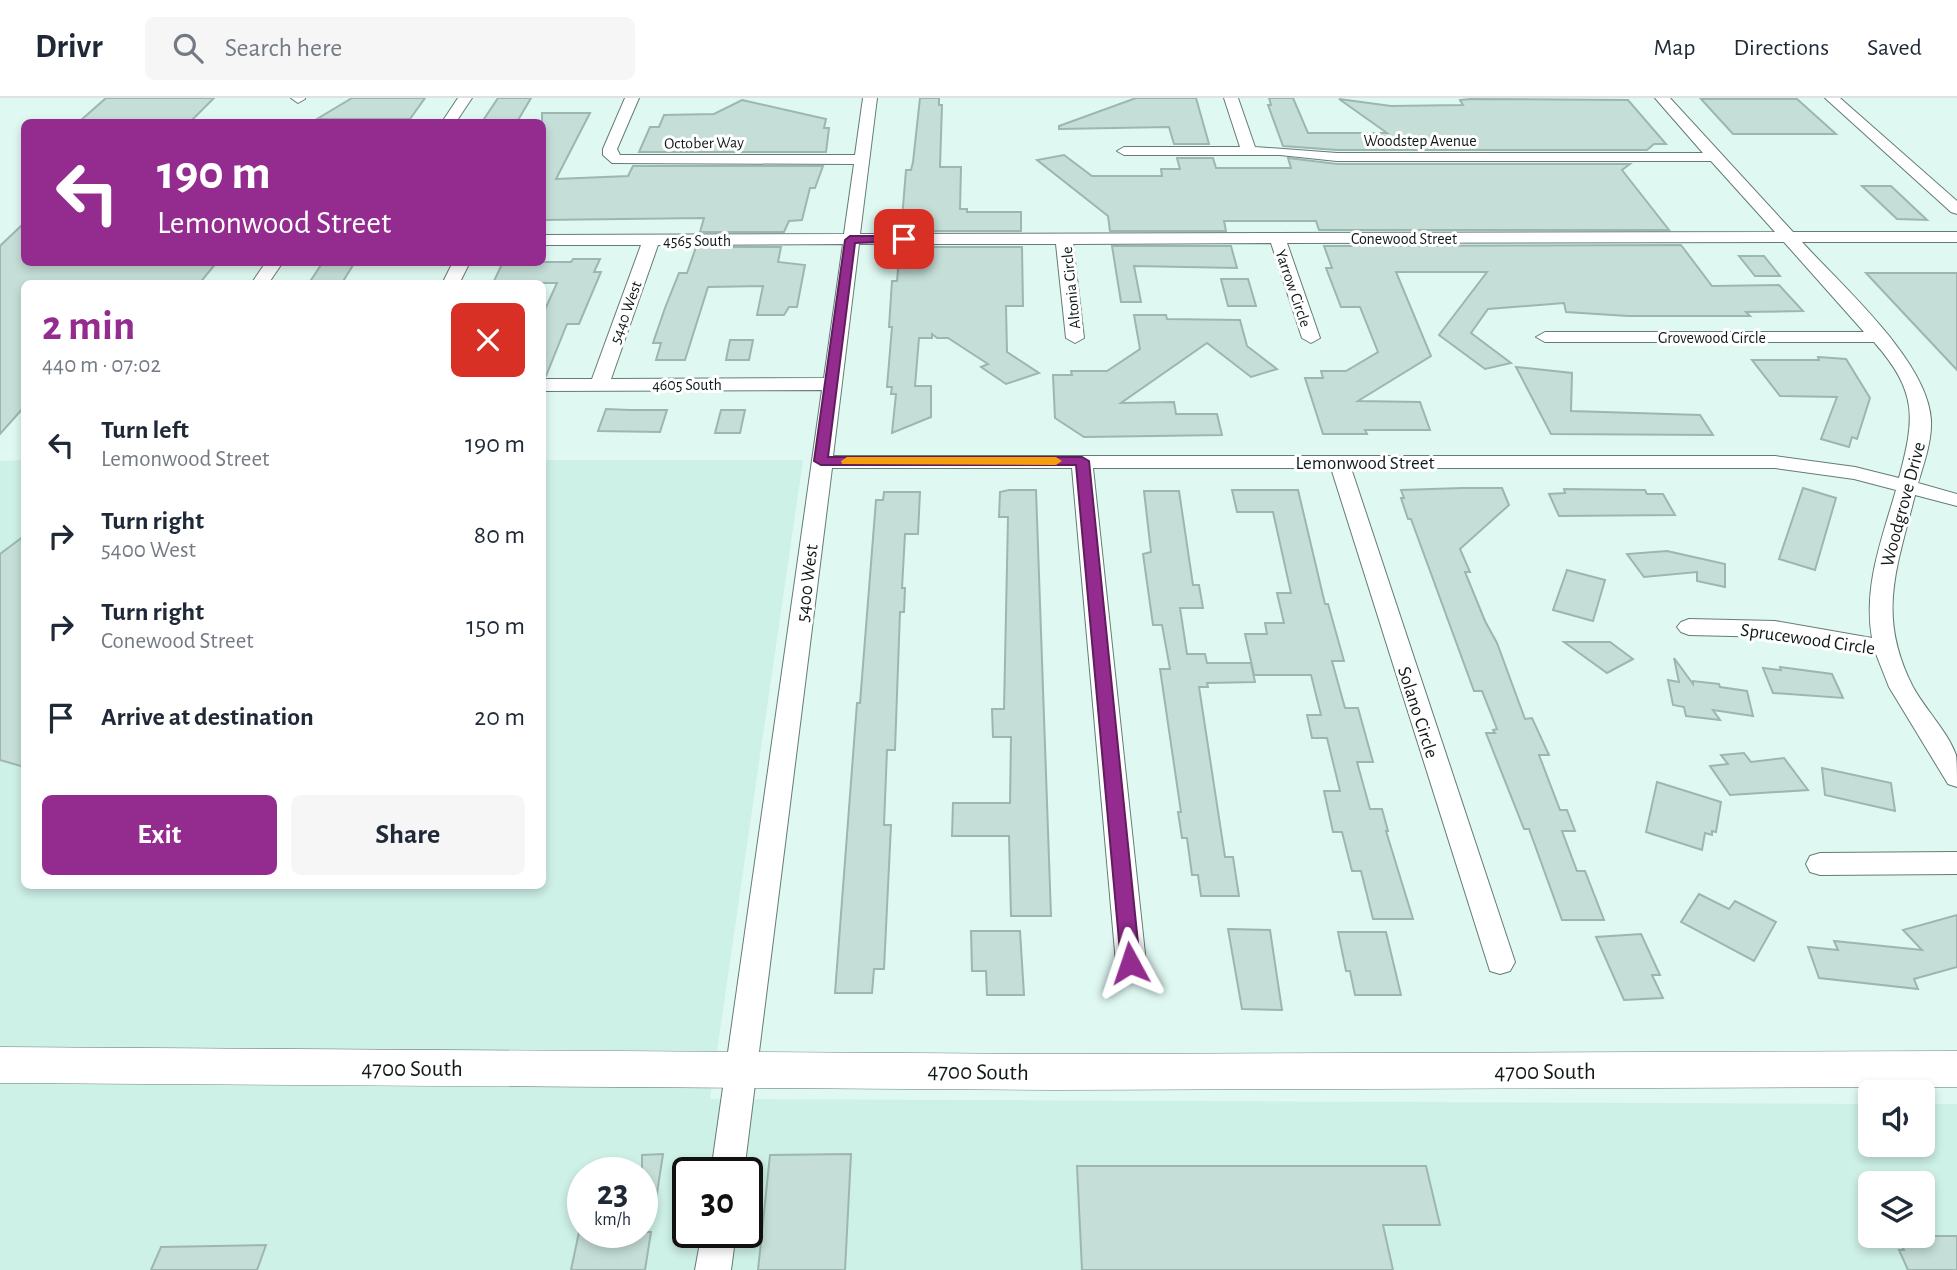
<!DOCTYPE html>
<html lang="en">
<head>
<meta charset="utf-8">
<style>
  body { margin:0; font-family:"Alegreya Sans",sans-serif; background:#f6f6f7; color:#1f2937; height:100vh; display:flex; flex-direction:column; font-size:26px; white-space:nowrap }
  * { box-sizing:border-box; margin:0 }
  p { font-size:23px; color:#747a83 }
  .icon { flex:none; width:38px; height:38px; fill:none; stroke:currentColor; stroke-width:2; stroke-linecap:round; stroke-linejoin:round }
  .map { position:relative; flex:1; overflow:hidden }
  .side { position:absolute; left:21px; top:182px; width:525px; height:609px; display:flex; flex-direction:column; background:#fff; border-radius:10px; box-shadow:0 4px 10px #0003 }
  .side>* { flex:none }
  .hud { position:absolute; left:21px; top:21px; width:525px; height:147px; border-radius:10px; box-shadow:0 4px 10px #0003; background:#942c90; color:#fff; overflow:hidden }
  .tools { position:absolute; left:1858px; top:982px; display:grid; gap:14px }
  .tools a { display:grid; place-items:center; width:77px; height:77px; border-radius:10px; background:#fff; box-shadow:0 4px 10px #0003; font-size:35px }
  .speed { position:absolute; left:567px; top:1059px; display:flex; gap:14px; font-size:35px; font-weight:700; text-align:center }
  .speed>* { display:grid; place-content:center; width:91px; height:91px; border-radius:50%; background:#fff; box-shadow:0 4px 10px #0003; line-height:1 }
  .speed small { font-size:18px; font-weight:400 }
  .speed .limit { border:4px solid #111; border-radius:10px; background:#fff; color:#111 }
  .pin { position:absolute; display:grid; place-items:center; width:60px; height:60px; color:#fff; margin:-30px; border-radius:14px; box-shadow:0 4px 10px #0006 }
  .me { position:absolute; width:77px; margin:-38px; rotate:355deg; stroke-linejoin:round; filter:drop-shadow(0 0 5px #0008) }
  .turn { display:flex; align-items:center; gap:24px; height:147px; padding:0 21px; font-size:32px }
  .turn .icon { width:91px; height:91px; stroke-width:2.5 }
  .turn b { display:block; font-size:49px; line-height:60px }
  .round { display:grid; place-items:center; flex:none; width:74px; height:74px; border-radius:10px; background:#f6f6f7 }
  .overview { display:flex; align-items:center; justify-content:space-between; height:119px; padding:0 21px }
  h1 { font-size:42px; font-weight:700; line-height:52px; color:#942c90 }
  .button { display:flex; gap:14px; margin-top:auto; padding:14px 21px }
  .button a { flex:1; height:80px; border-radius:10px; background:#942c90; color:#fff; font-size:28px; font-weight:700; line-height:80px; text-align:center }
  .button a+a { background:#f6f6f7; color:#1f2937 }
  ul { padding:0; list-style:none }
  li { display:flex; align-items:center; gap:21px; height:91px; padding:0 21px }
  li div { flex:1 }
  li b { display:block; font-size:26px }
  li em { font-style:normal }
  header { display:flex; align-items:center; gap:42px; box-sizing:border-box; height:98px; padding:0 35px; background:#fff; border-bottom:2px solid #e0e1e3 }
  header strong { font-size:33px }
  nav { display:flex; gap:38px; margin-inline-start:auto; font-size:24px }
  .search { width:490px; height:63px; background:#f6f6f7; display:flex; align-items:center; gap:18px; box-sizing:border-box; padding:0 24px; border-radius:10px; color:#747a83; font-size:26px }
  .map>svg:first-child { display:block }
  .built { fill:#cdf0e7; fill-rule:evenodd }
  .building { fill:#c5ded8; stroke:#9eb6b0; stroke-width:2 }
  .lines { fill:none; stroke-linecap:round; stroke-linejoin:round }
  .minor-casing { stroke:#657b76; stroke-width:2 }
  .major-casing { stroke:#657b76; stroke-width:1 }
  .minor { fill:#fff; fill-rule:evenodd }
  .major { fill:#fff; fill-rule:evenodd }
  .route { fill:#942c90; stroke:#601d5e; stroke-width:2 }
  .slow { fill:#f59e0b }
  .labels { text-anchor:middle; stroke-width:6; stroke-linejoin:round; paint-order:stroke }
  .far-street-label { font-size:16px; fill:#111a18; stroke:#fff }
  .street-label { font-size:19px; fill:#111a18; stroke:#fff }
  .near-street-label { font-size:23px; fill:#111a18; stroke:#fff }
</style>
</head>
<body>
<header>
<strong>Drivr</strong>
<div class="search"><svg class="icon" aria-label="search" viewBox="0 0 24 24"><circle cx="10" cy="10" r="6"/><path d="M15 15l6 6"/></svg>Search here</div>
<nav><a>Map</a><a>Directions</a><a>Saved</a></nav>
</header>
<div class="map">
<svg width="1957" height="1172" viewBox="0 0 1957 1172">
  <rect width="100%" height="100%" fill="#dff8f2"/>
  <path class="built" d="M24,362v426h518l1,-426h260l-93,639 1161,5v40h52v-40h34v166h-1957v-809zM583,1074h59v60h-59zM688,1074h59v60h-59zM1871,1085h52v53h-52z"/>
  <g class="building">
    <polygon points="106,0 214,0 192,22 80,23"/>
    <polygon points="352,0 425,0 410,21 317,21"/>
    <polygon points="498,0 531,0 517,24 482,24"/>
    <polygon points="920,0 939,0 939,7 942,7 940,69 961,69 960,111 967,111 967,114 1021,114 1021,133 901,133 906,72 911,72 913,64"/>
    <polygon points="1136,0 1196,0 1209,46 1174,46 1169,29 1059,31 1059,28"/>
    <polygon points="1269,0 1293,0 1308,35 1387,35 1339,1 1391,8 1463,7 1460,2 1470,1 1628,2 1666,46 1654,46 1647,52 1337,52 1283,48 1268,7 1271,7"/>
    <polygon points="1701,1 1797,1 1836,36 1733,36"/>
    <polygon points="742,2 826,21 824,30 829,30 826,54 639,54 650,29 659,29 664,17 714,16"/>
    <polygon points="542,15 590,15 556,81 628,78 633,68 823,68 815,90 810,90 802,122 789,123 784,134 700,134 704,120 542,122"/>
    <polygon points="1064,57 1092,78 1162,78 1161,71 1180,71 1177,60 1213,60 1216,70 1291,70 1288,60 1337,66 1630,66 1622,72 1669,132 1319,132 1316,123 1224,123 1226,133 1110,133 1108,118 1037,62"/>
    <polygon points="1862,88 1891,88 1927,122 1897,121"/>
    <polygon points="24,125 24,164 217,164 199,186 24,186 24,309 0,336 0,148"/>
    <polygon points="1681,147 1712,188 1779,187 1803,213 1746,214 1750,218 1628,218 1566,214 1564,205 1488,211 1471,235 1511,265 1485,271 1439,237 1487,174 1396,174 1431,258 1358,303 1420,304 1430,332 1365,332 1367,336 1323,336 1305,280 1323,280 1321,273 1346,273 1378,254 1360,209 1341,209 1326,170 1332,170 1324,148"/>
    <polygon points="1112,148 1231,148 1237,170 1134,168 1141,204 1121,204"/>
    <polygon points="696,149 781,149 778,164 805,167 797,209 789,209 784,217 757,217 763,188 708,189 685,262 656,262 661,245 653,245 665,210 679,175 687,175"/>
    <polygon points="900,149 1022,149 1023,208 1006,208 1007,254 1039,275 1006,286 981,269 988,266 948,240 937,240 932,236 932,240 919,240 915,288 931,288 931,319 892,335 896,296 891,296 892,289 887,289 892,229 889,229 892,183 897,183"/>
    <polygon points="1739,158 1764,158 1780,178 1755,178"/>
    <polygon points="573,161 600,161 594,174 601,174 579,226 567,226 546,278 542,278 542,218 557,185 493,185 503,164 571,164"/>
    <polygon points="323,164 355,164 342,185 309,185"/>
    <polygon points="1866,175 1957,175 1957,272 1910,222"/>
    <polygon points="1221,181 1248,181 1256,208 1228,208"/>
    <polygon points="1134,217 1166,217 1167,221 1240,222 1247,248 1277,271 1251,279 1207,245 1121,305 1174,304 1176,316 1217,316 1222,337 1084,339 1055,320 1053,277 1072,277 1071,273 1107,273 1140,251"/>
    <polygon points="730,242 753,242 749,262 726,262"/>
    <polygon points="1818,259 1846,261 1870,300 1857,341 1852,339 1849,349 1821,341 1837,299 1780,298 1752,262 1819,262"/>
    <polygon points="1516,269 1572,275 1571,313 1700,317 1713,337 1551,336"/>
    <polygon points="606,311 630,312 667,312 660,334 598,333"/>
    <polygon points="721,312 745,312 740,335 715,335"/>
    <polygon points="1462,390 1502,390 1509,407 1460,451 1470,474 1465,474 1485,523 1497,545 1525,621 1532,620 1549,657 1539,657 1560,712 1567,712 1575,733 1562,733 1577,773 1585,773 1604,822 1562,822 1529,731 1524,731 1486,635 1495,635 1493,632 1497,631 1482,593 1474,593 1411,421 1408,421 1401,400 1404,400 1401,392"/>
    <polygon points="1803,390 1836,400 1815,472 1779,461"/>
    <polygon points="1564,391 1645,392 1647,396 1663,396 1675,417 1559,418 1549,396 1565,395"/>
    <polygon points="1009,392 1036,392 1051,818 1011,818 1009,738 952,738 953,705 1010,705 1011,639 993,639 992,611 1004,611 1008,419 999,419 1000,394"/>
    <polygon points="1232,392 1298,392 1325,506 1328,506 1344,563 1332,563 1345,610 1358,610 1373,664 1357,664 1370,711 1382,711 1388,733 1386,733 1413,821 1373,821 1361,773 1352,773 1342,734 1333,734 1324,693 1340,693 1327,640 1312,640 1307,617 1321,617 1311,577 1254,577 1245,536 1267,536 1265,525 1284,525 1277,495 1291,495 1273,414 1237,414"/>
    <polygon points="1144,393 1179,393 1193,487 1199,487 1203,510 1180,510 1187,556 1205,556 1207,565 1251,565 1255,584 1207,585 1208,589 1199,589 1225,759 1233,759 1239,798 1201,798 1198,777 1192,777 1187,740 1182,740 1178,714 1181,714 1160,571 1170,571 1162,527 1153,527 1143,456 1151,454"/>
    <polygon points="884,394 920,394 918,436 905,436 902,490 905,490 904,514 900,514 895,652 887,652 884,727 891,727 884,871 874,871 872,895 835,895 857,605 860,605 876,402 883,402"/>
    <polygon points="24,438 24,669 0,662 0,456"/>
    <polygon points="1667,453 1725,466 1725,489 1697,483 1697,474 1644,479 1627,456"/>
    <polygon points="1567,472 1605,482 1593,523 1553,512"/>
    <polygon points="1564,544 1610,544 1633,561 1607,575"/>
    <polygon points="1674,560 1693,586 1693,583 1719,586 1720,589 1747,593 1753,618 1713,612 1720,622 1686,618 1684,609 1673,607 1668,582 1679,584"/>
    <polygon points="1780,569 1832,576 1843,600 1773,595 1763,570 1781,572"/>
    <polygon points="1744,655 1751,664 1784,660 1808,692 1730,697 1710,668 1728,666 1721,657"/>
    <polygon points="1822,670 1891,685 1895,713 1825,697"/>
    <polygon points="1657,684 1721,704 1716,734 1712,733 1712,737 1705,735 1702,752 1646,734"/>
    <polygon points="1699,796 1729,811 1735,803 1776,824 1754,863 1681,824"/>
    <polygon points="1957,817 1957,869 1914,881 1918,891 1819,880 1808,849 1838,852 1834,843 1922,852 1903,832"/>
    <polygon points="1228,831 1270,832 1282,912 1242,911"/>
    <polygon points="971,833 1020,833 1024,897 987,897 986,873 972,873"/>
    <polygon points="1338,834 1386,834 1401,897 1355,897 1350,873 1346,873"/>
    <polygon points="1641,836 1660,877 1652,877 1663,900 1624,902 1596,839"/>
    <polygon points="663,1056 654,1115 642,1114 642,1057"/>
    <polygon points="851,1056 845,1172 758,1172 770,1057"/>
    <polygon points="1077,1068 1426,1068 1440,1127 1383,1127 1393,1172 1082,1172"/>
    <polygon points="579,1134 651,1134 645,1172 571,1172"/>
    <polygon points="1896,1138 1957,1138 1957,1172 1908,1172 1899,1152 1904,1152"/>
    <polygon points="266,1147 257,1172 151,1172 161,1149"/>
  </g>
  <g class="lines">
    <g class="minor-casing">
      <g id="minor">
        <polygon points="291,0 305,0 305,1 298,5"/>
        <polygon points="458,0 472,0 456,24 442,24"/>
        <path d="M625,0h14l-22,51 3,6h235l8,-57h14l-17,136 915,-2 -64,-71h-374l-57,-6h-156l-7,-4 7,-4h116l-16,-49h14l17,49 82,6h366l-48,-55h15l123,134h164v10h-155c39,43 126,119 129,178 1,21 -7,43 -13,63l39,11v12l-42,-11c-18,73 -39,120 -2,192 12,22 35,45 43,68 1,8 1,22 1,32l-9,-3 -59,-97 -13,-33 -101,-17 -86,-2 -8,-3 -4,-5 4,-5 8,-3 86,2 97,17c-9,-52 10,-99 24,-148l-42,-11 -79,-11h-424l164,494 -5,9 -10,3 -10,-3 -159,-503h-238l53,495 -5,9 -10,3 -10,-3 -5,-9 -44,-495h-240l-88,704h-33l111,-782 -280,1v-12h50l49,-134h-99v-10l302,-1 10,-70 -242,-1 -9,-8v-6zM1784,144l80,90h-319l-9,5 9,5h329c44,50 41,76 25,136l-44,-11 -80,-11h-942l26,-212h197l10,94 9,5 9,-5 -11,-94 198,-1 31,95 9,5 9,-5 -33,-95zM843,146l-19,134 -213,1 47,-134z"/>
        <polygon points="1825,0 1840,0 1957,103 1957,116 1951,114"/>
        <polygon points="266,164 283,164 268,186 251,186"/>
        <polygon points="453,164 470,164 459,186 442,186"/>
        <polygon points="1957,754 1957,776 1820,777 1810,774 1806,766 1810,758 1820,755"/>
        <polygon points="702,1134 736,1134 731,1172 695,1172"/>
      </g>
    </g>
    <g class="major-casing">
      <polygon id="major" points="0,949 1055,956 1957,953 1957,989 1055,992 0,985"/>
    </g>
    <use href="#minor" class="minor"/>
    <use href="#major" class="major"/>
  </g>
  <polygon class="route" points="904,138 910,141 908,143 855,145 828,359 1082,359 1089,363 1140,865 1137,871 1130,873 1124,871 1121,865 1076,367 821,367 814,363 845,142 850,138"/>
  <polygon class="slow" points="847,359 1056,359 1062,363 1056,367 842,366 841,363"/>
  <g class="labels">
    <g class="far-street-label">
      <text x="1420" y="48">Woodstep Avenue</text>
      <text transform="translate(704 44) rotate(-1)" y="6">October Way</text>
      <text x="1404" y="146">Conewood Street</text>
      <text x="697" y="148">4565 South</text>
      <text transform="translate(1070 190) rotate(-96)" y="6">Altonia Circle</text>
      <text transform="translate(1294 190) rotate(71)" y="6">Yarrow Circle</text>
      <text transform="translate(625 214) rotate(-70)" y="6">5440 West</text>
      <text x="1712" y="245">Grovewood Circle</text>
      <text x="687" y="292">4605 South</text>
    </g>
    <g class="street-label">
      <text x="1365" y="371">Lemonwood Street</text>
      <text transform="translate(1902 406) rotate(-75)" y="7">Woodgrove Drive</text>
      <text transform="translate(806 485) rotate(-83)" y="7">5400 West</text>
      <text transform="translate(1808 540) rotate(8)" y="7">Sprucewood Circle</text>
      <text transform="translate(1419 614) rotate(72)" y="7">Solano Circle</text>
    </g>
    <g class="near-street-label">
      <text x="412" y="978">4700 South</text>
      <text transform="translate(978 973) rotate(1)" y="8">4700 South</text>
      <text x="1545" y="981">4700 South</text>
    </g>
  </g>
</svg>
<div class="tools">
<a><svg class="icon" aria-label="sound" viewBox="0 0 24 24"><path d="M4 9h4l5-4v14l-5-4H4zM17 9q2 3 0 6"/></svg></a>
<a><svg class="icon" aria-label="layers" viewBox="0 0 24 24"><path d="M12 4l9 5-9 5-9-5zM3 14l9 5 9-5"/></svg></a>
</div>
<div class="speed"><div>23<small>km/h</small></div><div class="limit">30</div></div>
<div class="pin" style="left:904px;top:141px;background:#d93025"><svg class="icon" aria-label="arrive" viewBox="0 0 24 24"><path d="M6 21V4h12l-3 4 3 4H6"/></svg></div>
<svg class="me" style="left:1130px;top:865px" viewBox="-20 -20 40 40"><path d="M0-17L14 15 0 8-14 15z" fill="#942c90" stroke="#fff" stroke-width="4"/></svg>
<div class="hud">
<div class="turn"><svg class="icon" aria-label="left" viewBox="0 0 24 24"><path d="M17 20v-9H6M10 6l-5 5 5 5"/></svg><div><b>190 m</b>Lemonwood Street</div></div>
</div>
<section class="side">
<div class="overview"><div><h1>2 min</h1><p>440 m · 07:02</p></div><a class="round" style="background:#d93025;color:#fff"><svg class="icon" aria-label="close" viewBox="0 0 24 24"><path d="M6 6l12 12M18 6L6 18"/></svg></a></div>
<ul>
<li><svg class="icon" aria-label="left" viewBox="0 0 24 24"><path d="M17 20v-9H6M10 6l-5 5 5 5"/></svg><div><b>Turn left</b><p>Lemonwood Street</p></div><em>190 m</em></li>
<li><svg class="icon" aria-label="right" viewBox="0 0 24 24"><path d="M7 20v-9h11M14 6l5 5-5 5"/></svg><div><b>Turn right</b><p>5400 West</p></div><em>80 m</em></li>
<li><svg class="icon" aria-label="right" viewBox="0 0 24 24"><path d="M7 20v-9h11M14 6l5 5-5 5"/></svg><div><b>Turn right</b><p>Conewood Street</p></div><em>150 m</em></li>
<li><svg class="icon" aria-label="arrive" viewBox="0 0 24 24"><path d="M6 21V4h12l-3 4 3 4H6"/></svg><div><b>Arrive at destination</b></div><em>20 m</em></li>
</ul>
<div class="button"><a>Exit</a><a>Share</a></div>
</section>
</div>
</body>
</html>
